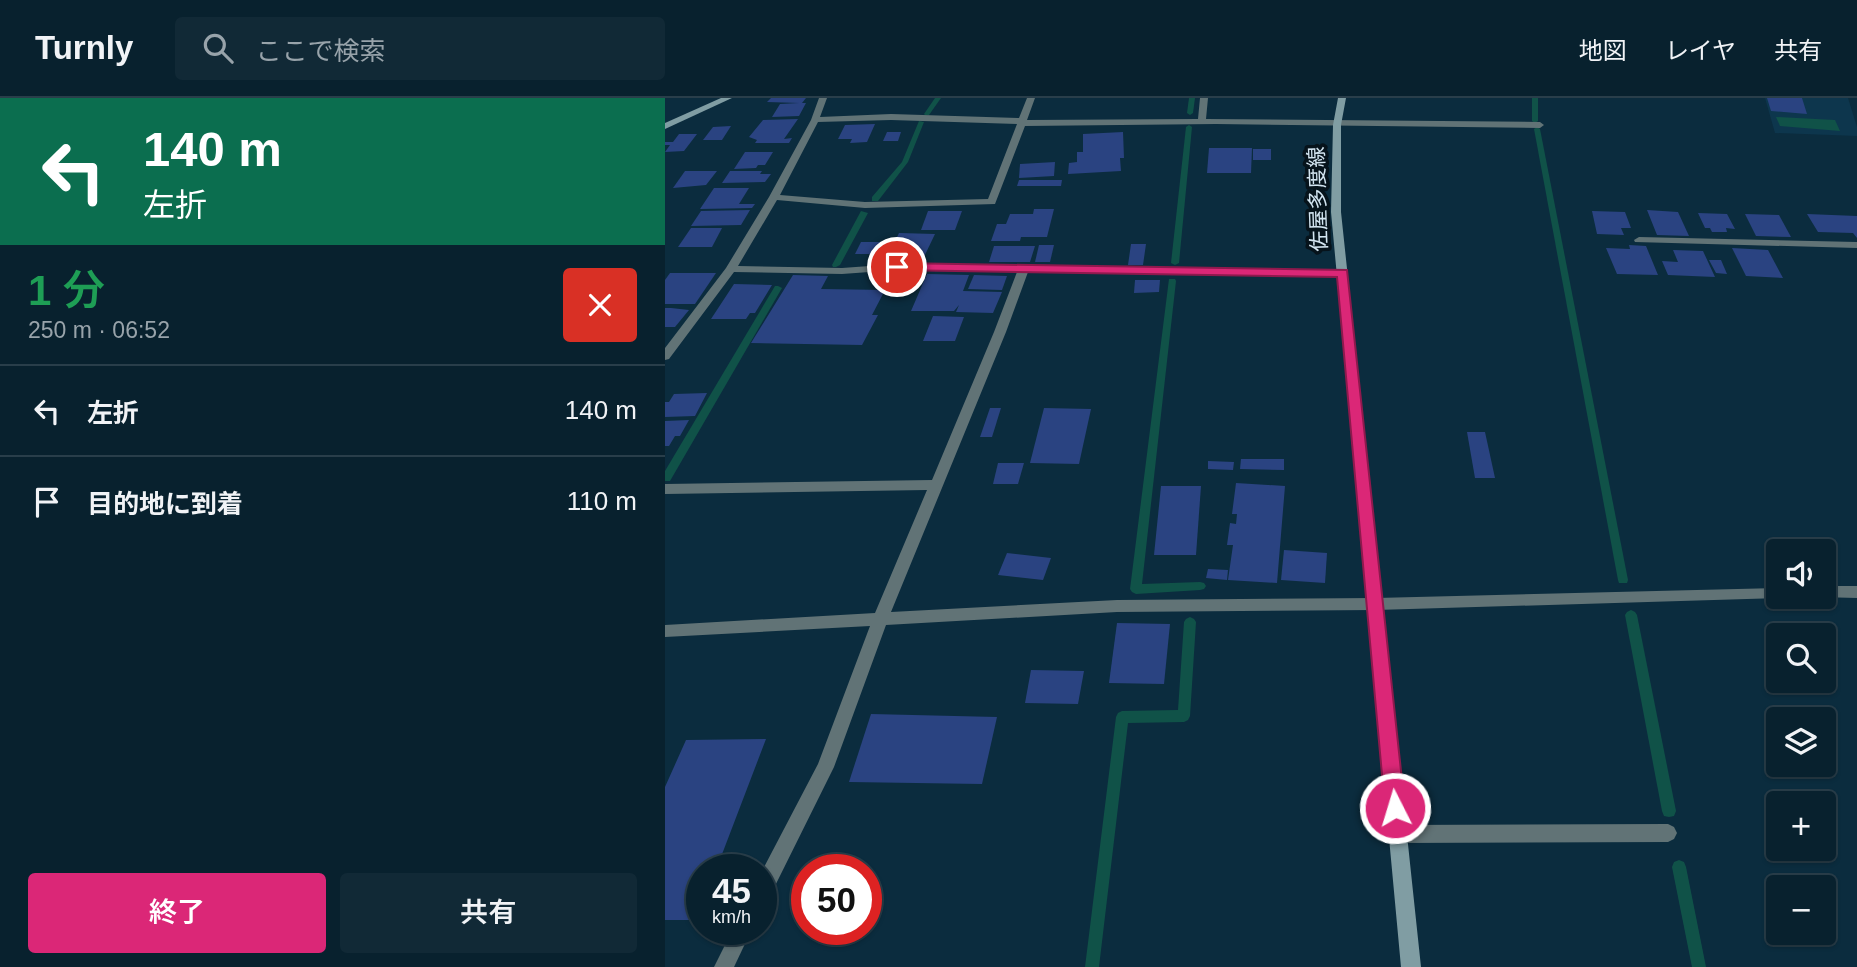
<!DOCTYPE html>
<html lang="ja">
<head>
<meta charset="utf-8">
<style>
  body { margin:0; font-family:Arial,"Noto Sans JP",sans-serif; background:#112936; color:#f1f3f6; height:100vh; display:flex; flex-direction:column; font-size:26px; white-space:nowrap }
  * { box-sizing:border-box; margin:0 }
  p { font-size:23px; color:#98a3aa }
  .icon { flex:none; width:38px; height:38px; fill:none; stroke:currentColor; stroke-width:2; stroke-linecap:round; stroke-linejoin:round }
  .map { position:relative; flex:1; overflow:hidden }
  .details { display:flex; flex-direction:column; background:#08212e; width:665px }
  .details>* { flex:none }
  .hud { background:#0b6e4f; color:#fff; overflow:hidden }
  .buttons { position:absolute; left:1101px; top:441px; display:grid; gap:14px }
  .buttons a { display:grid; place-items:center; width:70px; height:70px; border-radius:7px; background:#08212e; box-shadow:0 2px 5px #0004,0 0 0 2px #293e4a; font-size:35px }
  .speed { position:absolute; left:21px; top:756px; display:flex; gap:14px; font-size:35px; font-weight:700; text-align:center }
  .speed>* { display:grid; place-content:center; width:91px; height:91px; border-radius:50%; background:#08212e; box-shadow:0 2px 5px #0004,0 0 0 2px #293e4a; line-height:1 }
  .speed small { font-size:18px; font-weight:400 }
  .speed .limit { border:10px solid #d22; background:#fff; color:#111 }
  .pin { position:absolute; display:grid; place-items:center; width:60px; height:60px; color:#fff; margin:-30px; border:4px solid #fff; border-radius:50%; box-shadow:0 2px 7px #0007 }
  .me { position:absolute; width:77px; margin:-38px; rotate:355deg; stroke-linejoin:round; filter:drop-shadow(0 0 5px #0008) }
  .turn { display:flex; align-items:center; gap:24px; height:147px; padding:0 28px; font-size:32px }
  .turn .icon { width:91px; height:91px; stroke-width:2.5 }
  .turn b { display:block; font-size:49px; line-height:60px }
  .round { display:grid; place-items:center; flex:none; width:74px; height:74px; border-radius:7px; background:#112936 }
  .summary { display:flex; align-items:center; justify-content:space-between; height:119px; padding:0 28px }
  h1 { font-size:42px; font-weight:600; line-height:52px; color:#1e9e55 }
  .cta { display:flex; gap:14px; margin-top:auto; padding:14px 28px }
  .cta a { flex:1; height:80px; border-radius:7px; background:#db2777; color:#fff; font-size:28px; font-weight:600; line-height:80px; text-align:center }
  .cta a+a { background:#112936; color:#f1f3f6 }
  ul { padding:0; list-style:none }
  li { display:flex; align-items:center; gap:21px; height:91px; padding:0 28px; border-top:2px solid #293e4a }
  li div { flex:1 }
  li b { display:block; font-size:26px }
  li em { font-style:normal }
  header { display:flex; align-items:center; gap:42px; box-sizing:border-box; height:98px; padding:0 35px; background:#08212e; border-bottom:2px solid #293e4a }
  header strong { font-size:33px }
  nav { display:flex; gap:38px; margin-inline-start:auto; font-size:24px }
  .search { width:490px; height:63px; background:#112936; display:flex; align-items:center; gap:18px; box-sizing:border-box; padding:0 24px; border-radius:7px; color:#98a3aa; font-size:26px }
  main { display:flex; flex:1; min-height:0 }
  .map>svg:first-child { display:block }
  .built { fill:#0d364d }
  .water { fill:#105248 }
  .lines { fill:none; stroke-linecap:round; stroke-linejoin:round }
  .stream { fill:#105248; fill-rule:evenodd }
  .building { fill:#2a4381 }
  .minor { fill:#617376; fill-rule:evenodd }
  .secondary { fill:#809da3; fill-rule:evenodd }
  .route { fill:#db2777; stroke:#8e194d; stroke-width:2 }
  .labels { text-anchor:middle; stroke-width:7; stroke-linejoin:round; paint-order:stroke }
  .street-label { font-size:21px; fill:#d3e5f1; stroke:#06131b }
</style>
</head>
<body>
<header>
<strong>Turnly</strong>
<div class="search"><svg class="icon" aria-label="search" viewBox="0 0 24 24"><circle cx="10" cy="10" r="6"/><path d="M15 15l6 6"/></svg>ここで検索</div>
<nav><a>地図</a><a>レイヤ</a><a>共有</a></nav>
</header>
<main>
<section class="details">
<div class="hud">
<div class="turn"><svg class="icon" aria-label="left" viewBox="0 0 24 24"><path d="M17 20v-9H6M10 6l-5 5 5 5"/></svg><div><b>140 m</b>左折</div></div>
</div>
<div class="summary"><div><h1>1 分</h1><p>250 m · 06:52</p></div><a class="round" style="background:#d93025;color:#fff"><svg class="icon" aria-label="close" viewBox="0 0 24 24"><path d="M6 6l12 12M18 6L6 18"/></svg></a></div>
<ul>
<li><svg class="icon" aria-label="left" viewBox="0 0 24 24"><path d="M17 20v-9H6M10 6l-5 5 5 5"/></svg><div><b>左折</b></div><em>140 m</em></li>
<li><svg class="icon" aria-label="arrive" viewBox="0 0 24 24"><path d="M6 21V4h12l-3 4 3 4H6"/></svg><div><b>目的地に到着</b></div><em>110 m</em></li>
</ul>
<div class="cta"><a>終了</a><a>共有</a></div>
</section>
<div class="map">
<svg width="1192" height="869" viewBox="0 0 1192 869">
  <rect width="100%" height="100%" fill="#0b2c3e"/>
  <polygon class="built" points="1100,0 1183,0 1192,29 1192,38 1110,35"/>
  <polygon class="water" points="1111,19 1170,22 1175,33 1115,28"/>
  <g class="lines">
    <g class="stream">
      <polygon points="270,0 276,0 264,17 260,17 259,16"/>
      <polygon points="524,0 530,0 528,15 525,17 522,15"/>
      <polygon points="867,0 873,0 873,23 870,25 867,23"/>
      <polygon points="254,23 259,24 243,64 213,103 207,103 207,99 237,64"/>
      <polygon points="524,27 527,29 514,165 510,167 506,165 521,29"/>
      <polygon points="872,29 875,31 963,482 962,485 954,485 953,482 869,31"/>
      <polygon points="196,113 203,115 175,167 171,169 168,169 167,167"/>
      <polygon points="504,181 510,181 511,183 477,486 535,484 539,485 541,488 539,491 535,492 471,496 467,494 465,491"/>
      <polygon points="110,188 113,188 117,190 5,383 0,383 0,373"/>
      <polygon points="966,512 970,514 972,517 1011,713 1009,718 1004,719 999,718 997,713 960,517 962,514"/>
      <polygon points="525,519 529,521 531,524 525,618 523,622 519,624 463,625 434,869 420,869 451,619 453,615 457,613 513,612 519,524 521,521"/>
      <polygon points="1014,762 1019,764 1021,769 1041,869 1027,869 1007,769 1009,764"/>
    </g>
  </g>
  <g class="building">
    <polygon points="106,0 141,0 137,5 141,5 134,18 107,19 115,6 134,5 102,4"/>
    <polygon points="1102,0 1137,0 1142,16 1106,13"/>
    <polygon points="133,21 119,41 127,40 124,45 90,45 92,42 84,39 98,22"/>
    <polygon points="210,26 202,44 185,45 187,41 173,41 180,27"/>
    <polygon points="66,28 57,42 38,42 48,29"/>
    <polygon points="222,34 236,34 233,43 218,43"/>
    <polygon points="458,34 459,60 455,60 456,73 403,76 404,65 412,64 412,54 418,54 418,36"/>
    <polygon points="14,36 32,36 19,53 0,54 5,47 0,47 0,44 8,44"/>
    <polygon points="544,50 587,50 586,75 542,75"/>
    <rect x="588" y="51" width="18" height="11"/>
    <polygon points="80,54 108,54 100,67 93,67 91,70 69,71"/>
    <polygon points="390,64 389,78 354,80 355,66"/>
    <polygon points="20,73 52,73 41,87 8,90"/>
    <polygon points="65,73 97,73 95,76 106,76 100,84 57,85"/>
    <polygon points="354,82 397,82 396,88 352,88"/>
    <polygon points="49,90 84,90 74,106 90,106 87,110 35,111"/>
    <polygon points="369,111 389,111 382,139 356,139 355,143 326,143 332,126 341,126 345,116 368,116"/>
    <polygon points="85,112 76,127 26,128 36,113"/>
    <polygon points="982,112 1013,114 1024,138 992,137"/>
    <polygon points="263,113 297,113 290,132 256,132"/>
    <polygon points="927,113 960,114 966,130 956,130 959,137 932,136"/>
    <polygon points="1033,115 1062,116 1070,131 1061,130 1062,134 1047,134 1045,130 1040,130"/>
    <polygon points="1080,116 1114,117 1126,139 1091,138"/>
    <polygon points="1142,116 1192,118 1192,140 1188,135 1153,134"/>
    <polygon points="26,130 57,130 47,149 13,149"/>
    <polygon points="234,135 270,136 258,161 222,160"/>
    <polygon points="196,144 215,144 208,156 190,156"/>
    <polygon points="466,146 481,146 478,167 463,167"/>
    <polygon points="374,147 389,147 385,164 370,164"/>
    <polygon points="964,147 981,148 993,177 952,176 941,150 965,151"/>
    <polygon points="329,148 370,148 365,164 324,164"/>
    <polygon points="1067,150 1103,152 1118,180 1081,178"/>
    <polygon points="1008,152 1038,153 1050,179 1003,177 997,163 1013,164"/>
    <polygon points="1044,162 1056,162 1062,176 1051,175"/>
    <polygon points="5,175 51,175 30,206 0,206 0,182"/>
    <polygon points="262,176 304,177 298,193 337,194 328,215 291,214 294,207 289,213 246,213"/>
    <polygon points="128,177 163,178 156,191 220,192 207,217 213,217 197,247 86,245"/>
    <polygon points="309,177 342,178 337,192 303,191"/>
    <polygon points="470,182 495,182 494,194 469,195"/>
    <polygon points="69,186 107,187 90,215 85,215 81,221 46,221"/>
    <polygon points="0,210 6,210 24,212 10,229 0,229"/>
    <polygon points="268,218 299,219 290,243 258,243"/>
    <polygon points="42,295 30,318 0,319 0,304 4,304 9,296"/>
    <polygon points="325,310 336,310 327,339 315,339"/>
    <polygon points="379,310 426,311 414,366 365,365"/>
    <polygon points="24,322 15,338 10,338 4,348 0,348 0,323"/>
    <polygon points="802,334 820,334 830,380 810,380"/>
    <polygon points="576,361 619,361 619,372 575,371"/>
    <polygon points="543,363 569,364 568,372 543,371"/>
    <polygon points="333,365 359,365 353,386 328,386"/>
    <polygon points="571,385 620,388 612,485 563,482 568,447 562,447 565,425 571,426 572,416 567,416"/>
    <polygon points="496,388 536,388 531,457 489,457"/>
    <polygon points="619,452 662,455 660,485 616,482"/>
    <polygon points="342,455 386,460 378,482 333,477"/>
    <polygon points="543,471 563,472 562,482 541,480"/>
    <polygon points="452,525 505,526 499,586 444,585"/>
    <polygon points="366,572 419,573 413,606 360,605"/>
    <polygon points="206,616 332,619 317,686 184,684"/>
    <polygon points="101,641 51,772 37,772 37,810 32,822 0,822 0,689 21,642"/>
  </g>
  <g class="lines">
    <g class="minor">
      <path d="M154,0h8l-7,19 71,-3 128,4 8,-20h8l-8,22 171,-1 2,-21h8l-2,21 334,3 4,3 -4,3 -324,-4 -191,2 -30,78 -130,4 -88,-8 -39,66 104,2 55,-4 445,6 5,3 -5,3 -314,-4 -22,60 -115,280 226,-12 259,-2 402,-10v9l5,1 -407,12 -259,2 -231,13 -52,142 -66,133 -7,2v-29l57,-109 52,-138 -205,11v-12l210,-12 52,-123 -262,4v-10l267,-4 62,-148 23,-60 -120,-2 -55,4 -108,-2 -65,87 -4,1v-12l61,-80 43,-71 42,-77zM226,22l126,4 -29,75 -123,3 -85,-7 38,-73z"/>
      <polygon points="974,139 1192,144 1192,150 970,144 969,142"/>
      <polygon points="1158,488 1192,488 1192,500 1154,499 1158,499"/>
      <polygon points="1003,726 1009,729 1012,735 1009,741 1003,744 733,745 727,742 724,736 727,730 733,727"/>
      <polygon points="68,831 87,831 69,869 49,869"/>
    </g>
    <g class="secondary">
      <polygon points="56,0 67,0 0,31 0,25"/>
      <polygon points="673,0 681,0 676,27 676,114 756,869 736,869 666,114 668,27"/>
    </g>
  </g>
  <polygon class="route" points="232,165 682,172 740,710 738,717 730,720 723,717 720,710 672,179 228,172 228,167"/>
  <g class="labels">
    <g class="street-label">
      <text transform="translate(653 101) rotate(-92)" y="7">佐屋多度線</text>
    </g>
  </g>
</svg>
<div class="buttons">
<a><svg class="icon" aria-label="sound" viewBox="0 0 24 24"><path d="M4 9h4l5-4v14l-5-4H4zM17 9q2 3 0 6"/></svg></a>
<a><svg class="icon" aria-label="search" viewBox="0 0 24 24"><circle cx="10" cy="10" r="6"/><path d="M15 15l6 6"/></svg></a>
<a><svg class="icon" aria-label="layers" viewBox="0 0 24 24"><path d="M12 4l9 5-9 5-9-5zM3 14l9 5 9-5"/></svg></a>
<a>+</a>
<a>−</a>
</div>
<div class="speed"><div>45<small>km/h</small></div><div class="limit">50</div></div>
<div class="pin" style="left:232px;top:169px;background:#d93025"><svg class="icon" aria-label="arrive" viewBox="0 0 24 24"><path d="M6 21V4h12l-3 4 3 4H6"/></svg></div>
<svg class="me" style="left:730px;top:710px" viewBox="-20 -20 40 40"><circle r="17" fill="#db2777" stroke="#fff" stroke-width="3"/><path d="M0-11L8 9 0 5-8 9z" fill="#fff"/></svg>
</div>
</main>
</body>
</html>
